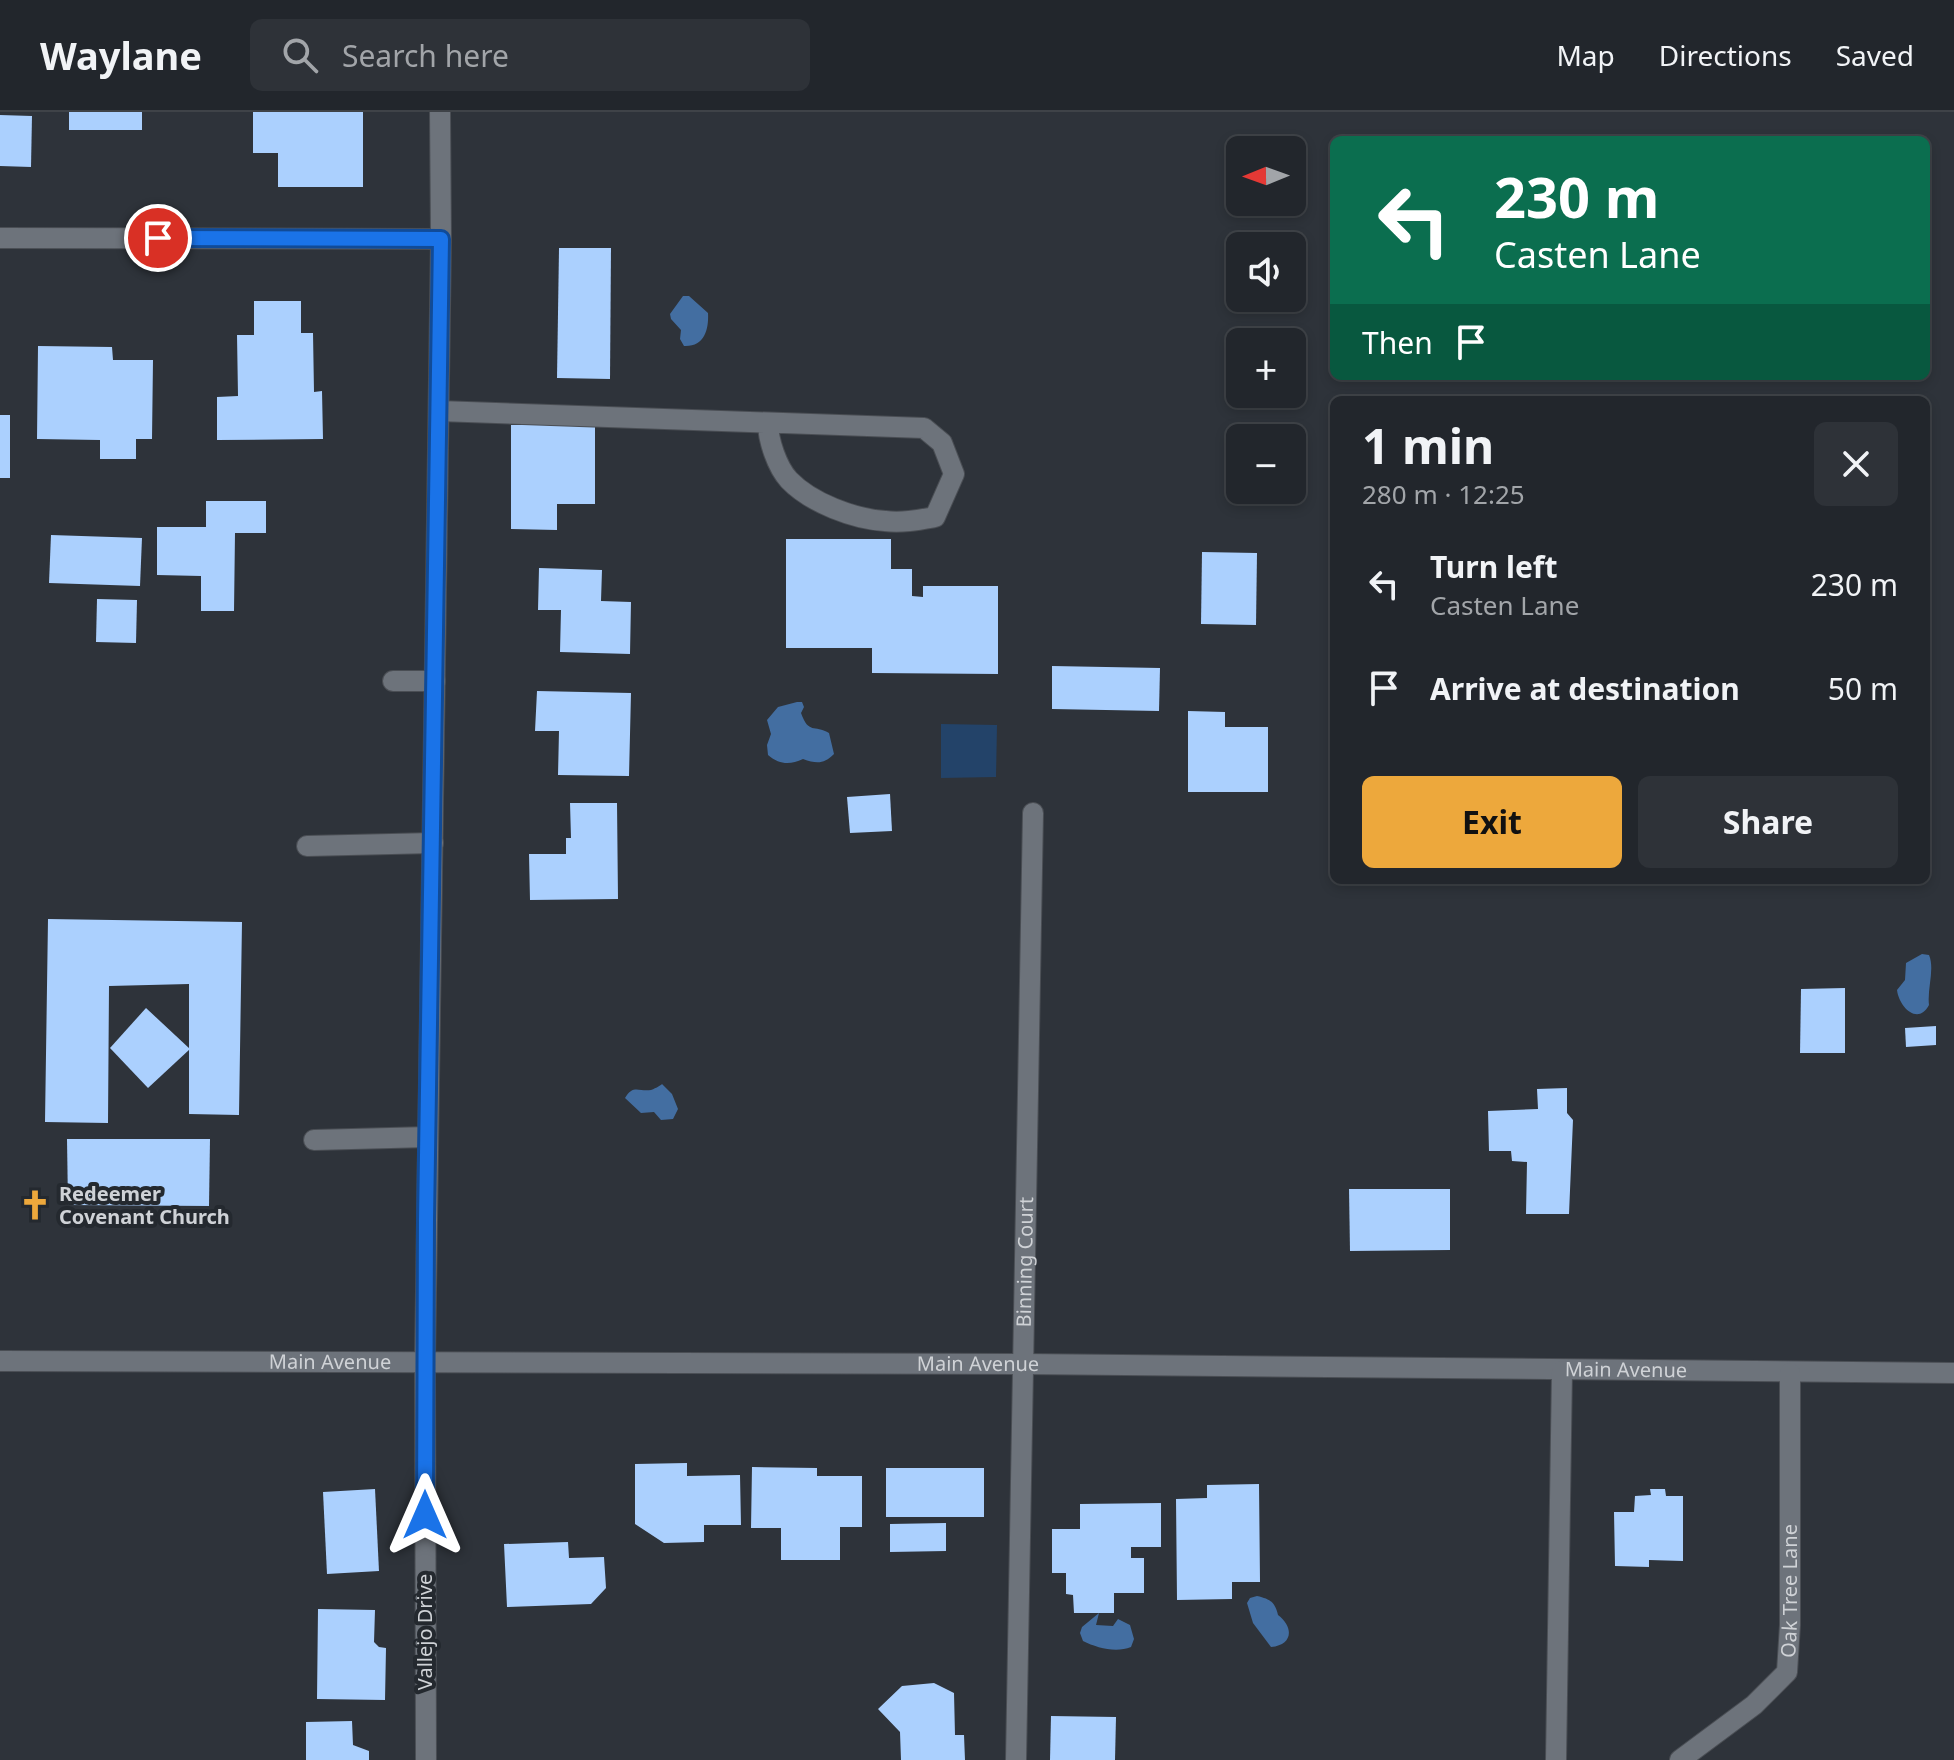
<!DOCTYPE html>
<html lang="en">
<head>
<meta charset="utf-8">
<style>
  body { margin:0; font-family:"Noto Sans",sans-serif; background:#2e3238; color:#f1f3f6; height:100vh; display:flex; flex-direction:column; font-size:30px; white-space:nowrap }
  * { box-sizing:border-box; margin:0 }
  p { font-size:26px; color:#a2a5a9 }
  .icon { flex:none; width:44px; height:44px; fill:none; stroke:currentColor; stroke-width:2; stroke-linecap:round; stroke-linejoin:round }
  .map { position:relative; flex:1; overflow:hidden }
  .details { position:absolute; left:1330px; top:284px; width:600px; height:488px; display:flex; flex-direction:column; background:#22262c; border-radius:12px; box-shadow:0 4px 12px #0003,0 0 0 2px #3f4348 }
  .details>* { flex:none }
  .hud { position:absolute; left:1330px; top:24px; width:600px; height:244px; border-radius:12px; box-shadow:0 4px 12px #0003,0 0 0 2px #3f4348; background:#0b6e4f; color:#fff; overflow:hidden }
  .needle { width:52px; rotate:269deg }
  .fabs { position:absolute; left:1226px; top:24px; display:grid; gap:16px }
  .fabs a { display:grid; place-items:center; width:80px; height:80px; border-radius:12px; background:#22262c; box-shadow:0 4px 12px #0003,0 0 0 2px #3f4348; font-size:40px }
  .pin { position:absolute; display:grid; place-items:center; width:68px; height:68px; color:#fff; margin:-34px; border:4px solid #fff; border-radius:50%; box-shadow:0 2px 8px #0007 }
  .me { position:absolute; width:88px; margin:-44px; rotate:0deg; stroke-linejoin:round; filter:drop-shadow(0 0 6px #0008) }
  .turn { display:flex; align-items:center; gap:28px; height:168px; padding:0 32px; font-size:36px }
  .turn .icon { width:104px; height:104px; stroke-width:2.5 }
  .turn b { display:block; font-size:56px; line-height:68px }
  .then { display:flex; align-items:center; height:76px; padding:0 32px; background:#0003; gap:16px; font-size:30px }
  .round { display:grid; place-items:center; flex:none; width:84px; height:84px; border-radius:12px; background:#2e3238 }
  .summary { display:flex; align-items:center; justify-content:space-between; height:136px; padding:0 32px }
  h1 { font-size:48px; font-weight:700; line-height:60px }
  .cta { display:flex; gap:16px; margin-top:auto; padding:16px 32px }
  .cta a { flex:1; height:92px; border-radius:12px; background:#eda83c; color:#111; font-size:32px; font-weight:700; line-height:92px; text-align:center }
  .cta a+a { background:#2e3238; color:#f1f3f6 }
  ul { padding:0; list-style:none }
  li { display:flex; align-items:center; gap:24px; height:104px; padding:0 32px }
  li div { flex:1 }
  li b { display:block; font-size:30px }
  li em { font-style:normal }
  header { display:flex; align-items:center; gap:48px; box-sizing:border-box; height:112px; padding:0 40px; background:#22262c; border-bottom:2px solid #3f4348 }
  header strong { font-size:38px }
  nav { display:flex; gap:44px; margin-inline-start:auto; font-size:28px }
  .search { width:560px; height:72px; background:#2e3238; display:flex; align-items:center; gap:20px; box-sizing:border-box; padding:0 28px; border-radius:12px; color:#a2a5a9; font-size:30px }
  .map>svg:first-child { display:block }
  .green { fill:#234369 }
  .water { fill:#436ea1 }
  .building { fill:#abd0fe }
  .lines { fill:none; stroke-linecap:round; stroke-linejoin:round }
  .minor-casing { stroke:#4a4e54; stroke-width:22 }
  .minor { stroke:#6d737b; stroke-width:20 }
  .route-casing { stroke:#114b97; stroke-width:20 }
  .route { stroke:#1a73e8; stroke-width:14 }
  .labels { text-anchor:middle; stroke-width:8; stroke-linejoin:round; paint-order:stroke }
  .poi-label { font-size:20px; font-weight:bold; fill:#cfd2d6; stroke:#24292f; text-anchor:start }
  .street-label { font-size:20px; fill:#cfd2d6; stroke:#24292f }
</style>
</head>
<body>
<header>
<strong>Waylane</strong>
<div class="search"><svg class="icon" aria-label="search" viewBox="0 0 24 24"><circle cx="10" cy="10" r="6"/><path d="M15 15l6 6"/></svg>Search here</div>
<nav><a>Map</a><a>Directions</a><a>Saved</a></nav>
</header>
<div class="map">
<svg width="1954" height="1648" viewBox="0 0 1954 1648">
  <rect width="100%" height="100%" fill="#2e333a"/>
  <polygon class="green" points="941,612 997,613 996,665 941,666"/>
  <g class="water">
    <path d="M683,184h6l19,17c1,17 -4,34 -24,33l-4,-7 1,-9 -10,-11 -1,-5z"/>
    <path d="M797,590h5l2,5 -3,6c8,22 13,11 28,20l5,21c-10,10 -17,10 -31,5 -13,6 -23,6 -35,-4l-1,-10 4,-11 -4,-14 11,-13z"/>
    <path d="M1922,842l7,1c6,14 -2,34 0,50 -11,21 -30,2 -32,-15l8,-10 1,-17z"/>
    <path d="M662,972l10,10 6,15 -5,10 -12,1 -7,-8 -13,1 -16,-15c8,-14 14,-6 26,-8 1,0 11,-5 11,-6z"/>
    <path d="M1257,1484c13,3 18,6 21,19 16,12 15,30 -7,32l-18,-24 -6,-20 3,-5z"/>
    <path d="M1099,1501l-3,12 17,1 5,-7 12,6 4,14 -3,8c-15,6 -34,1 -48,-6l-3,-8 2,-6z"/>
  </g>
  <g class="building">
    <rect x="69" y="0" width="73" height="18"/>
    <polygon points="253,0 363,0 363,75 278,75 278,41 253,41"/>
    <polygon points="0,3 32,4 31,55 0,54"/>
    <polygon points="559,136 611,136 610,267 557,266"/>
    <polygon points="254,189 301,189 301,221 313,221 314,280 322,279 323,327 217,328 217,285 238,284 237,223 254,223"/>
    <polygon points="38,234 112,235 113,248 153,248 152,327 136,327 136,347 100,347 100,328 37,327"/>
    <rect x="0" y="303" width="10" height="63"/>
    <polygon points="511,313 595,313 595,392 557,392 557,418 511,417"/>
    <polygon points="206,389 266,389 266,421 235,421 234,499 201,499 201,464 157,463 157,415 206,415"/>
    <polygon points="51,423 142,426 140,474 49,471"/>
    <polygon points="786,427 891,427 891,457 912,457 912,484 923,485 923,474 998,474 998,562 872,561 872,536 786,536"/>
    <polygon points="1202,440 1257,441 1256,513 1201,512"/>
    <polygon points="539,456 602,458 601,489 631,490 630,542 560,540 561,498 538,498"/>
    <polygon points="97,487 137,488 136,531 96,530"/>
    <polygon points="1052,554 1160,556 1159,599 1052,597"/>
    <polygon points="537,579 631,581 629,664 558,663 559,619 535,619"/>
    <polygon points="1188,599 1225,600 1225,615 1268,615 1268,680 1188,680"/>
    <polygon points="890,682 892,719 850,721 847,685"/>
    <polygon points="570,691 617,691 618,787 530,788 529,742 566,742 566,726 571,726"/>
    <polygon points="48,807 242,810 239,1003 189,1002 189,872 109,874 108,1011 45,1010"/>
    <polygon points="1845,876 1845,941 1800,941 1801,877"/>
    <polygon points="146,896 190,937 148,976 110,936"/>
    <polygon points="1936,914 1936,933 1906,935 1905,916"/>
    <polygon points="1567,976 1567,1001 1573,1008 1569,1102 1526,1102 1527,1050 1512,1049 1511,1039 1489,1039 1488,999 1538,997 1537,977"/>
    <polygon points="67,1027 210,1027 209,1094 68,1093"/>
    <polygon points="1349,1077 1450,1077 1450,1138 1350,1139"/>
    <polygon points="687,1351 687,1364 740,1363 741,1413 704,1413 704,1430 664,1431 635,1412 635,1352"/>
    <polygon points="752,1355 817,1356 817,1364 862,1364 862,1415 840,1415 840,1448 781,1448 781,1416 751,1416"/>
    <rect x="886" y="1356" width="98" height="49"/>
    <polygon points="1259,1372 1260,1470 1232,1470 1232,1487 1177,1488 1176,1387 1207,1386 1207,1373"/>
    <polygon points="375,1377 379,1459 327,1462 323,1380"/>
    <polygon points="1650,1377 1665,1377 1666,1384 1683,1384 1683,1449 1649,1448 1649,1455 1615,1454 1614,1400 1634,1400 1635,1384 1651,1383"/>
    <polygon points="1161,1391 1161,1435 1131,1435 1131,1446 1144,1446 1144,1481 1114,1481 1114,1501 1074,1501 1073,1483 1066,1482 1066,1461 1052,1461 1052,1417 1080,1417 1080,1392"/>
    <polygon points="946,1411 946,1439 890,1440 890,1412"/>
    <polygon points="568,1430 569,1446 604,1445 606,1476 591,1492 507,1495 504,1432"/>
    <polygon points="318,1497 375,1498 374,1530 379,1535 386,1536 385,1588 317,1587"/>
    <polygon points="934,1571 954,1581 955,1623 964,1623 965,1648 901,1648 900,1620 878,1597 902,1574"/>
    <polygon points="1051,1604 1116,1605 1115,1648 1050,1648"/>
    <polygon points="352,1609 353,1633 369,1639 369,1648 306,1648 306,1610"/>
  </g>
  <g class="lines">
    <g class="minor-casing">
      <g id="minor">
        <polyline points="0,126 441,127"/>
        <path d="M439,299l485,17 18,15 12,31 -19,43c-17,3 -33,6 -50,4 -31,-2 -74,-18 -96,-41 -12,-13 -21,-40 -21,-57"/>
        <polyline points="393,569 435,569"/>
        <polyline points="307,734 433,731"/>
        <polyline points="314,1028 428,1025"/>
        <path id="s1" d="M0,1249l1024,3 930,9"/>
        <polyline points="426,1648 425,1249 441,127 440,0"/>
        <path id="s2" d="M1016,1648l17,-947"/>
        <polyline points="1556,1648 1562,1259"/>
        <path id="s3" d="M1680,1648l74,-55 33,-33 3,-47v-252"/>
      </g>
    </g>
    <use href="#minor" class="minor"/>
  </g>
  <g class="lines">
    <g class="route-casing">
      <polyline id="route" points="158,126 441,127 426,1109 425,1403"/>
    </g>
    <use href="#route" class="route"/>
  </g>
  <defs>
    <g id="church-bare" transform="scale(2.4)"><path d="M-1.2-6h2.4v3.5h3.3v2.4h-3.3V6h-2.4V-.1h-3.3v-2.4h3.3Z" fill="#eda83c" stroke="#24292f" stroke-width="2.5" paint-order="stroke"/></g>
  </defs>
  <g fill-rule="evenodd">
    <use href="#church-bare" x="35" y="1093"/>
  </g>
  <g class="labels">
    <g class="poi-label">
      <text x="59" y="1089">Redeemer<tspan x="59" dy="23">Covenant Church</tspan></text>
    </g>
    <g class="street-label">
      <text dy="7" stroke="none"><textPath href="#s2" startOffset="498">Binning Court</textPath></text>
      <text dy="7" stroke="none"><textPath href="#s1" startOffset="330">Main Avenue</textPath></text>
      <text dy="7" stroke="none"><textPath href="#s1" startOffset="978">Main Avenue</textPath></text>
      <text dy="7" stroke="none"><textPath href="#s1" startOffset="1626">Main Avenue</textPath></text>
      <text dy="7" stroke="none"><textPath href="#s3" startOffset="220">Oak Tree Lane</textPath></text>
      <text transform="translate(425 1520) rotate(-90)" y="7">Vallejo Drive</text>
    </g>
  </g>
</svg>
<div class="fabs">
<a><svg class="needle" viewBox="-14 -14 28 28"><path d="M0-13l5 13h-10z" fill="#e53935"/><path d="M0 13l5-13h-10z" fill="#a2a5a9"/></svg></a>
<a><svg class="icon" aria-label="sound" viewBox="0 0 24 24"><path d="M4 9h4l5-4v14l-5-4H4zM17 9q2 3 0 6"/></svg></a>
<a>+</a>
<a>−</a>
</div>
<div class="pin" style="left:158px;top:126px;background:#d93025"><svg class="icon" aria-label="arrive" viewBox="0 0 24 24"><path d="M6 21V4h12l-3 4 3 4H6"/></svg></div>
<svg class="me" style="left:425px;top:1403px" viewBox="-20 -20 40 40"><path d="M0-17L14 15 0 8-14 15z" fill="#1a73e8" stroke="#fff" stroke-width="4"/></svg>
<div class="hud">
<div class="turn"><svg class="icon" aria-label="left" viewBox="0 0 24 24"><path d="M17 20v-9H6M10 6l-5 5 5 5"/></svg><div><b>230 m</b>Casten Lane</div></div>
<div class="then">Then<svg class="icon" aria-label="arrive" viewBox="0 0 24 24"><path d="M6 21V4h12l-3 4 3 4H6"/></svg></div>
</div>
<section class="details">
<div class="summary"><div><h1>1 min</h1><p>280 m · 12:25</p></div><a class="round"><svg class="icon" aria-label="close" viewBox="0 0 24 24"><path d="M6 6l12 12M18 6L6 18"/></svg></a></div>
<ul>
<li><svg class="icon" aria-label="left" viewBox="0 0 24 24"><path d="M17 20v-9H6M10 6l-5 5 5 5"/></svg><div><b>Turn left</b><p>Casten Lane</p></div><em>230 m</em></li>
<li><svg class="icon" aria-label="arrive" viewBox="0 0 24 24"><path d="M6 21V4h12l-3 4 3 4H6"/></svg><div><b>Arrive at destination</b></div><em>50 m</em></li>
</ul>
<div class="cta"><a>Exit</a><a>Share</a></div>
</section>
</div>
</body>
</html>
